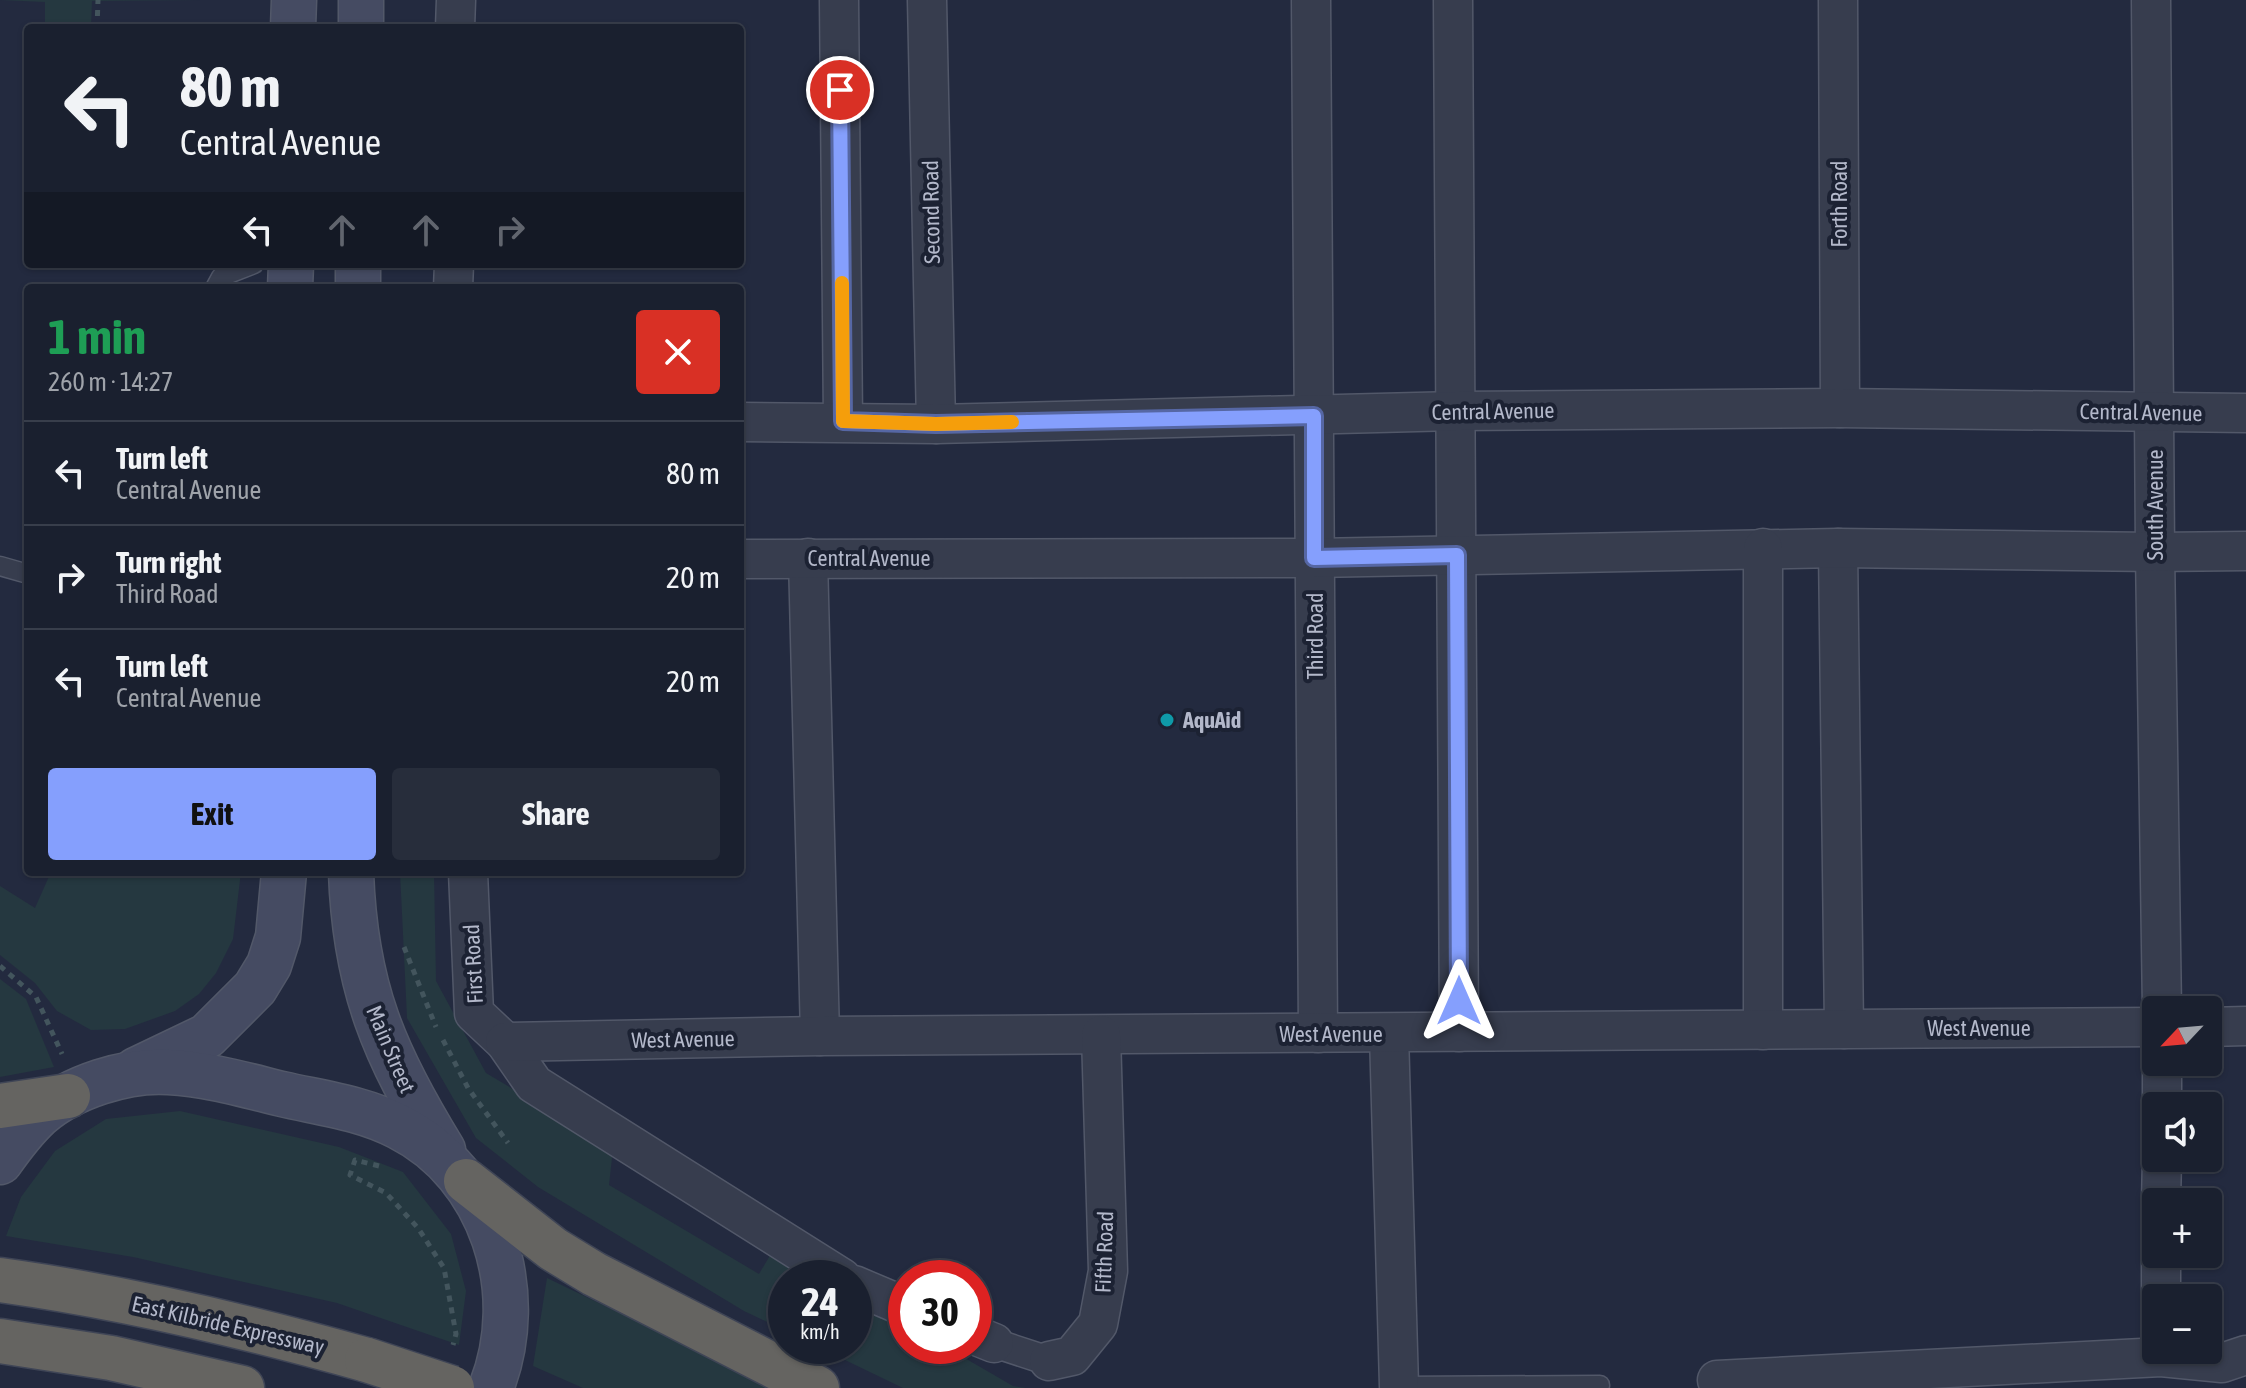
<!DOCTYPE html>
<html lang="en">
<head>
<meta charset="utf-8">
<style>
  body { margin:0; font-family:"Asap Condensed",sans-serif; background:#272d3b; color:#f1f3f6; height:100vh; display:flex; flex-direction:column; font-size:30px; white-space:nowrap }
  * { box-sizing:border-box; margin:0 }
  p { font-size:26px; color:#9fa3aa }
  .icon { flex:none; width:44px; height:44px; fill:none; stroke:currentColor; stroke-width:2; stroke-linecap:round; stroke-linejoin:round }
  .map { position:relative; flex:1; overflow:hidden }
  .drawer { position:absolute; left:24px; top:284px; width:720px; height:592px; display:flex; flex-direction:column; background:#1a202f; border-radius:8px; box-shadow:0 2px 6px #0004,0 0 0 2px #383e4b }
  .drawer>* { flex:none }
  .banner { position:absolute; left:24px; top:24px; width:720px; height:244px; border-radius:8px; box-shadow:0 2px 6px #0004,0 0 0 2px #383e4b; background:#1a202f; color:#f1f3f6; overflow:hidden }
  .needle { width:52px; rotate:244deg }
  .fabs { position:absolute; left:2142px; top:996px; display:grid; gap:16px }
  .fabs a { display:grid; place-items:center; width:80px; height:80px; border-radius:8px; background:#1a202f; box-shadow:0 2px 6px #0004,0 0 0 2px #383e4b; font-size:40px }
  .speed { position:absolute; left:768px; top:1260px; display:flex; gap:16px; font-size:40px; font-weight:700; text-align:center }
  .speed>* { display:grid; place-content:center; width:104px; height:104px; border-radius:50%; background:#1a202f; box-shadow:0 2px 6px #0004,0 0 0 2px #383e4b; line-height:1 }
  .speed small { font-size:20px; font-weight:400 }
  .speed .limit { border:12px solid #d22; background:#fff; color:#111 }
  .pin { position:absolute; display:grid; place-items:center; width:68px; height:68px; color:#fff; margin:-34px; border:4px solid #fff; border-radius:50%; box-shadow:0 2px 8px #0007 }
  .me { position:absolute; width:88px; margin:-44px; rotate:0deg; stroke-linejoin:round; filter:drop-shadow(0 0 6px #0008) }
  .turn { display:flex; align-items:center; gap:28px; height:168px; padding:0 24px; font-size:36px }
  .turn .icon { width:104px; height:104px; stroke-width:2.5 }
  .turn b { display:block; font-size:56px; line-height:68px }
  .lanes { display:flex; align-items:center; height:76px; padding:0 24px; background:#0003; justify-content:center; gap:40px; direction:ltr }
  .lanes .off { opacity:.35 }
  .round { display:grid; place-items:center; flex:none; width:84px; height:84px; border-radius:8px; background:#272d3b }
  .overview { display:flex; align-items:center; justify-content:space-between; height:136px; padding:0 24px }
  h1 { font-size:48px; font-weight:700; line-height:60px; color:#1e9e55 }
  .action { display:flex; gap:16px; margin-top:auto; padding:16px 24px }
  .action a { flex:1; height:92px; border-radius:8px; background:#859ffd; color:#111; font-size:32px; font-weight:700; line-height:92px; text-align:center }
  .action a+a { background:#272d3b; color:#f1f3f6 }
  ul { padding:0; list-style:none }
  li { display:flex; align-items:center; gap:24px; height:104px; padding:0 24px; border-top:2px solid #383e4b }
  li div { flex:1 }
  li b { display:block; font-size:30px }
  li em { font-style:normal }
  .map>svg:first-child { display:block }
  .green { fill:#253840 }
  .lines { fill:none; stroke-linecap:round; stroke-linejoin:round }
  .service-casing { stroke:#525869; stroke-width:21 }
  .pedestrian-casing { stroke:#525869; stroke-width:31 }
  .minor-casing { stroke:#525869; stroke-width:41 }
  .secondary-casing { stroke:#525869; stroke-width:47 }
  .trunk-casing { stroke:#3f4556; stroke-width:47 }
  .path { stroke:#43555d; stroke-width:5; stroke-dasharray:6 6; stroke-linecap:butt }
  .service { stroke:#373d4e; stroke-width:18 }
  .pedestrian { stroke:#373d4e; stroke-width:28 }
  .minor { stroke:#373d4e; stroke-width:38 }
  .secondary { stroke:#454b62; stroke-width:44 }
  .trunk { stroke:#656461; stroke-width:44 }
  .trunk-bridge-casing { stroke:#3f4556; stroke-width:47; stroke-linecap:butt }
  .trunk-bridge { stroke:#656461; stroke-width:44 }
  .route-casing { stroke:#5667a4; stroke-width:20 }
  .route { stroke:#859ffd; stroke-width:14 }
  .slow { stroke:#f59e0b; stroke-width:14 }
  .culture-dot { fill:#0f9aa8; stroke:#1c2233; stroke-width:3 }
  .labels { text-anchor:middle; stroke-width:8; stroke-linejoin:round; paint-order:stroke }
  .street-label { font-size:22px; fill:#b3b8ca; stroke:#1c2233 }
  .poi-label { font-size:22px; font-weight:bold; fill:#b3b8ca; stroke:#1c2233; text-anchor:start }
</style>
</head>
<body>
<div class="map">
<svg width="2246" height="1388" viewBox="0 0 2246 1388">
  <rect width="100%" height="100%" fill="#232a3f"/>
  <g class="green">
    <polygon points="0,0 201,0 92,1 91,28 45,28 45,2"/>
    <polygon points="51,872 85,872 93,876 96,872 241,872 233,939 216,973 199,994 175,1011 125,1029 91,1030 57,1011 35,983 0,955 0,886 35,908"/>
    <polygon points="400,872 434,872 436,981 486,1073 613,1149 609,1185 759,1274 775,1247 828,1278 786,1278 786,1331 744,1311 538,1187 476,1138 407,1018"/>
    <polygon points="0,979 26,999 54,1067 0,1077"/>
    <polygon points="180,1111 339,1147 403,1172 451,1234 466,1291 459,1345 337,1303 133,1257 6,1236 21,1197 55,1151 106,1119"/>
    <polygon points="547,1278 775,1388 583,1388 533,1366"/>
    <polygon points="854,1293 906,1324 906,1346 944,1346 1013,1386 1026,1388 903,1388 816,1346 854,1346"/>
  </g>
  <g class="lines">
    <g class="service-casing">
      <g id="service">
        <polyline points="215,288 221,277 254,264"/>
        <polyline points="0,566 28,574"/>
        <polyline points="1399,1386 1600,1385"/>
      </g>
    </g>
    <g class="pedestrian-casing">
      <polyline id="pedestrian" points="994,1343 1049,1361"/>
    </g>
    <g class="minor-casing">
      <g id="minor">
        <polyline points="839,0 843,421"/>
        <polyline points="927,0 936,424"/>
        <polyline points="1311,0 1318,1033"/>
        <polyline points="1453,0 1459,1032"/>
        <polyline points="1838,0 1840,408"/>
        <polyline points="2151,0 2155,552 2162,1010"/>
        <polyline points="455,28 456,0"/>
        <polyline points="453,288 454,264"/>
        <polyline points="740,422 936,424 1456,411 1840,408 2246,413"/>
        <polyline points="1838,548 1844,1029"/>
        <polyline points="808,558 820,1036"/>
        <polyline points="740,559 1314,558 1838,548 2155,552 2246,551"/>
        <polyline points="468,872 474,1013 505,1042 534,1084 842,1278"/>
        <polyline points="2208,1027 2246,1026"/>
        <polyline points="1763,1030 1763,548"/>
        <polyline points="1389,1034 1399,1386"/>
        <polyline points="505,1042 820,1036 2156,1027"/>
        <polyline points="2162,1106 2162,1062"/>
        <polyline points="2161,1202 2162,1158"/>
        <polyline points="854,1285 906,1307"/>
        <polyline points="2161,1298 2161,1254"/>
        <polyline points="974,1335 994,1343"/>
        <polyline points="1049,1361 1072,1356 1098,1324 1108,1271 1101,1035"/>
        <polyline points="1717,1380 2161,1357 2222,1363 2246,1355"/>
      </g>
    </g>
    <g class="secondary-casing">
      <g id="secondary">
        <polyline points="293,28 294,0"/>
        <polyline points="361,28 361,0"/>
        <polyline points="290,288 291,264"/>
        <polyline points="358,288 358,264"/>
        <path d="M351,872c4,115 33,182 92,278"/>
        <polyline points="136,1070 207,1036 255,988 269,965 278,937 284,872"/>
        <path d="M0,1162c12,-17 24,-33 39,-47 32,-28 88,-46 130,-43 38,2 76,13 113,22 39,9 81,14 117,33 93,47 130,165 92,261"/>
      </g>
    </g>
    <g class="trunk-casing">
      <g id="trunk">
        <polyline points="0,1106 68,1096"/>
        <polyline points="466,1181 553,1249 594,1274 817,1388"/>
        <path d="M0,1280c124,17 246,46 367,80"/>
        <polyline points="0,1341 111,1358 242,1388"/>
      </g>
    </g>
    <g class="path">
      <polyline points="97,28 98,0"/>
      <polyline points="404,947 436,1027"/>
      <polyline points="0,966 36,997 62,1054"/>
      <polyline points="443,1040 468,1088 508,1143"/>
      <polyline points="379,1166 355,1160 350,1175 386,1193 418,1228 444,1268 456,1334 453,1345"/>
    </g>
    <use href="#service" class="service"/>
    <use href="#pedestrian" class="pedestrian"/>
    <use href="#minor" class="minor"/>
    <use href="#secondary" class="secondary"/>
    <use href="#trunk" class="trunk"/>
    <g class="trunk-bridge-casing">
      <polyline id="trunk-bridge" points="367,1360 452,1388"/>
    </g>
    <use href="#trunk-bridge" class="trunk-bridge"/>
  </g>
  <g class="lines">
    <g class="route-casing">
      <polyline id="route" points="840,90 843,421 936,424 1314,416 1314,558 1457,555 1459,1001"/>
    </g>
    <use href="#route" class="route"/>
    <polyline class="slow" points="842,283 843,421 936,424 1012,422"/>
  </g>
  <circle class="culture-dot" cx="1167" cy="720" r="8"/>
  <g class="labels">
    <g class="street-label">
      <text transform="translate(1839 204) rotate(-90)" y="8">Forth Road</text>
      <text transform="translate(931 212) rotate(-91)" y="8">Second Road</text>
      <text transform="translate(1493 411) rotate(-1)" y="8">Central Avenue</text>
      <text transform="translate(2141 412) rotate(1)" y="8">Central Avenue</text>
      <text transform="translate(2155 505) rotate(-90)" y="8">South Avenue</text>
      <text x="869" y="566">Central Avenue</text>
      <text transform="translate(1315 636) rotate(-90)" y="8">Third Road</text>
      <text transform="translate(473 964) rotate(-93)" y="8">First Road</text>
      <text x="1979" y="1036">West Avenue</text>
      <text x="1331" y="1042">West Avenue</text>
      <text transform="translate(683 1039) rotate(-1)" y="8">West Avenue</text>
      <text transform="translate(391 1049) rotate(67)" y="8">Main Street</text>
      <text transform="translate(1104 1252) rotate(-88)" y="8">Fifth Road</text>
      <text transform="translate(228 1325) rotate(13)" y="8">East Kilbride Expressway</text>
    </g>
    <g class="poi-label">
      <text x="1183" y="728">AquAid</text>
    </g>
  </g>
</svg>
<div class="fabs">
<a><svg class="needle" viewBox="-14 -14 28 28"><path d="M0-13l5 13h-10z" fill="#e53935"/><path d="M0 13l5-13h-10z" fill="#9fa3aa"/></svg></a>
<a><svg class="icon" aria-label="sound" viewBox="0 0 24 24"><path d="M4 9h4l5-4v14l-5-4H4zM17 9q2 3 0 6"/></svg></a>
<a>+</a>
<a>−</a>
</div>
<div class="speed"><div>24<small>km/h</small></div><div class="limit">30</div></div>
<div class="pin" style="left:840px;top:90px;background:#d93025"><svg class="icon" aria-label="arrive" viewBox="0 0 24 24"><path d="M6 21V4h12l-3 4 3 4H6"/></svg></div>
<svg class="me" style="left:1459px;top:1001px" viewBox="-20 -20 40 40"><path d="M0-17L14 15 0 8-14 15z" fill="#859ffd" stroke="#fff" stroke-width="4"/></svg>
<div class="banner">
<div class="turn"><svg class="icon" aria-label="left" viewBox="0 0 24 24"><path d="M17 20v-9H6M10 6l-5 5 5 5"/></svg><div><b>80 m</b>Central Avenue</div></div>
<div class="lanes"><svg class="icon" aria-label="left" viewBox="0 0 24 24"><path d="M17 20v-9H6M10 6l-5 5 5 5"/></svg><svg class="icon off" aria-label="ahead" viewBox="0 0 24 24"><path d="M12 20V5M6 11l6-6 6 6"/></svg><svg class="icon off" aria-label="ahead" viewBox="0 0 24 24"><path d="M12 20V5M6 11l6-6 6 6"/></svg><svg class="icon off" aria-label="right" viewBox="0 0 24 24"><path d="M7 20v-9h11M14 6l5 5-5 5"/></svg></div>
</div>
<section class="drawer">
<div class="overview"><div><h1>1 min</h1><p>260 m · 14:27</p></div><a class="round" style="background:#d93025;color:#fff"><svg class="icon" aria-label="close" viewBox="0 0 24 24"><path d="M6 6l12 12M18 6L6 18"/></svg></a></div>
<ul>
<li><svg class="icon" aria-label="left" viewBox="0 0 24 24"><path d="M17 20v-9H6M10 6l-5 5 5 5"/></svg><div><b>Turn left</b><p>Central Avenue</p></div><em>80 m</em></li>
<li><svg class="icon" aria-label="right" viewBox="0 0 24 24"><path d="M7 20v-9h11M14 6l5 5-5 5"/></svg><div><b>Turn right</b><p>Third Road</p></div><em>20 m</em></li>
<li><svg class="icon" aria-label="left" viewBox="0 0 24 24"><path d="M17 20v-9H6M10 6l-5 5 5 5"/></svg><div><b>Turn left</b><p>Central Avenue</p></div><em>20 m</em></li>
</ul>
<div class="action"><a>Exit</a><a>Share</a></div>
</section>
</div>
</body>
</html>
